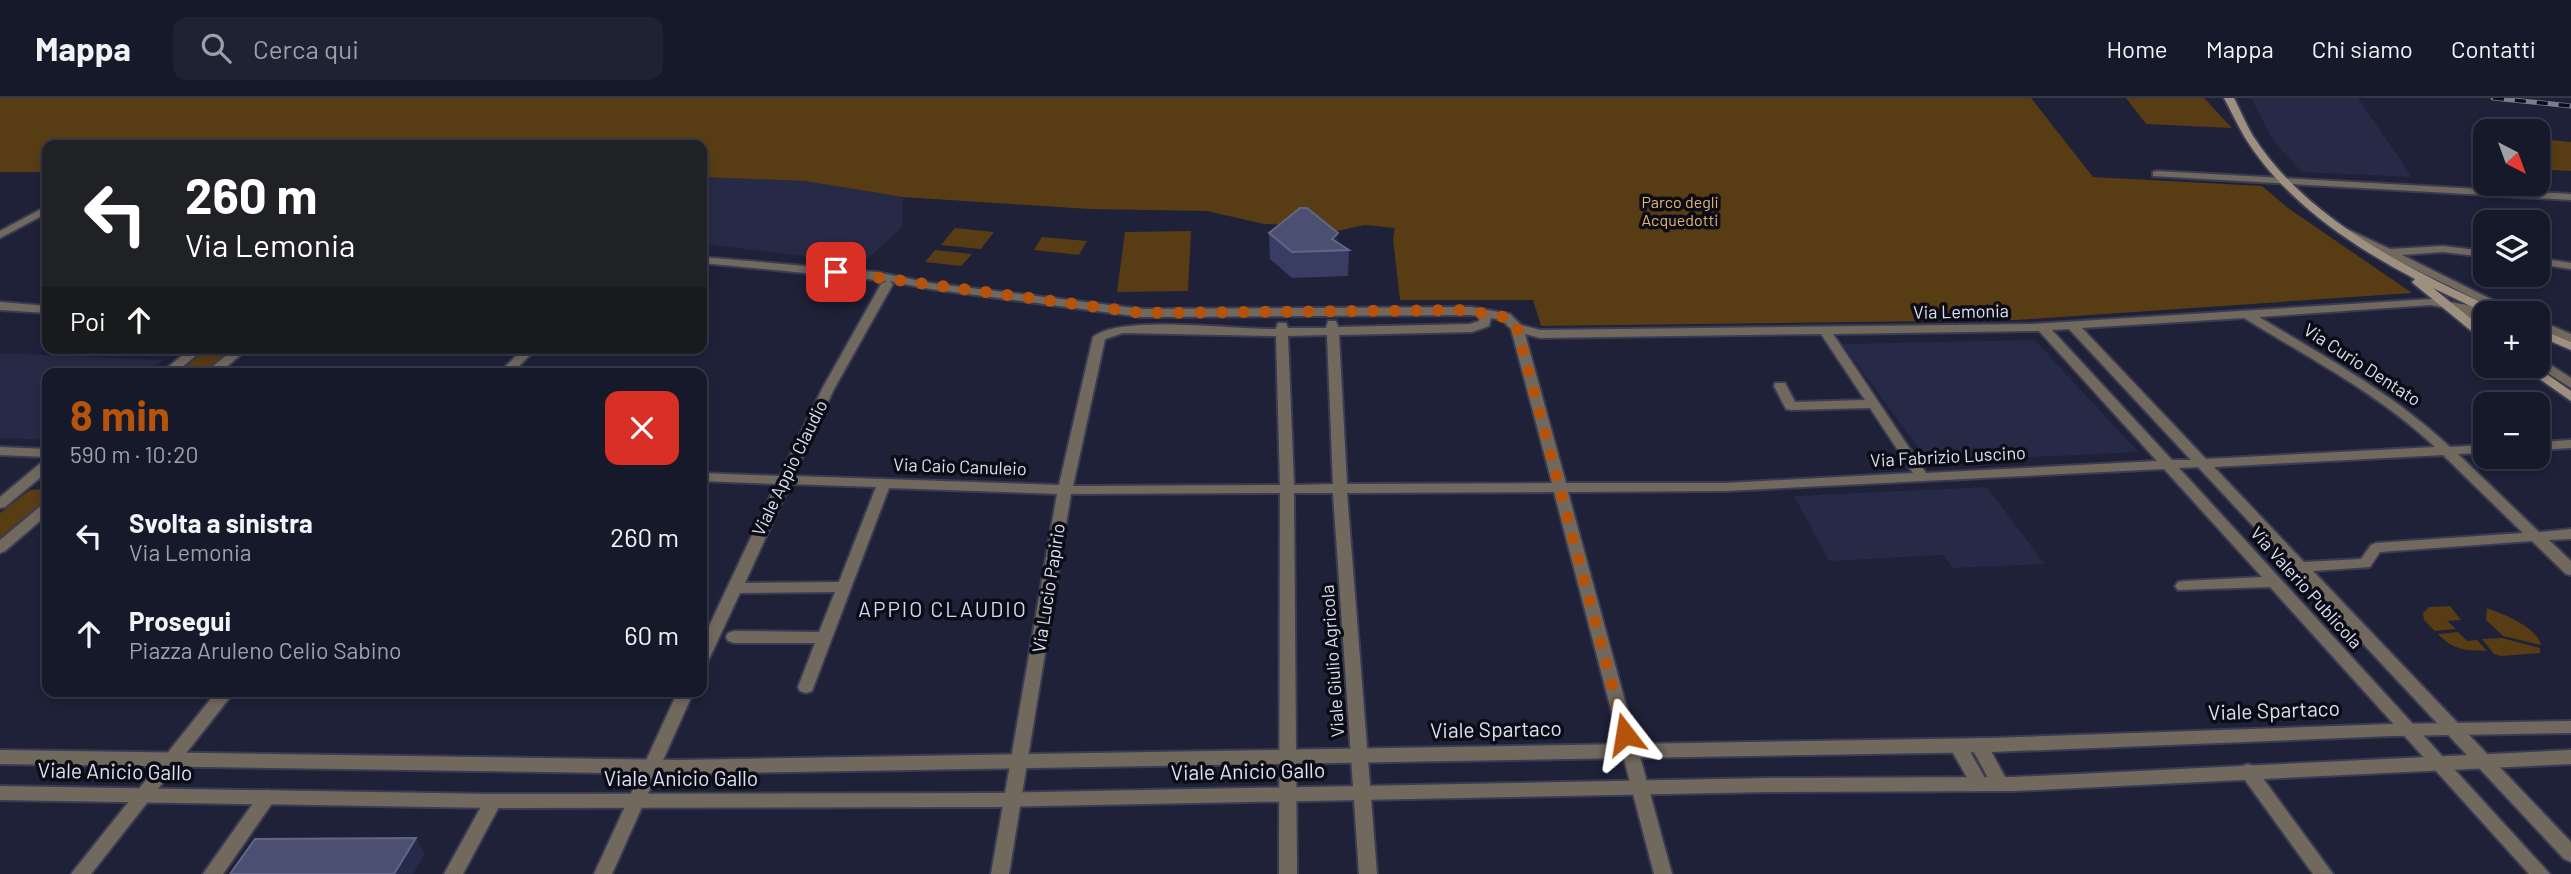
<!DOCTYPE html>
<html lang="it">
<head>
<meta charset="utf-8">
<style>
  body { margin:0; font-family:Barlow,sans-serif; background:#1f2232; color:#f1f3f6; height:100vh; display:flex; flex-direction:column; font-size:26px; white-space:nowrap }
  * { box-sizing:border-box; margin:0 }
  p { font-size:23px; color:#9ea0a8 }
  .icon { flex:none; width:38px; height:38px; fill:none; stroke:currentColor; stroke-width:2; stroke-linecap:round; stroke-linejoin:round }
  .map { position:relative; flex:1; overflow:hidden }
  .sheet { position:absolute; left:42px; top:270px; width:665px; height:329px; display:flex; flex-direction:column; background:#16192a; border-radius:14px; box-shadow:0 4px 10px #0003,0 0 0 2px #353847 }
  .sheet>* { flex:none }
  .banner { position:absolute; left:42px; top:42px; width:665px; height:214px; border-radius:14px; box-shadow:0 4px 10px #0003,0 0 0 2px #353847; background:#202124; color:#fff; overflow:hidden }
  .needle { width:46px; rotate:139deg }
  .fabs { position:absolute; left:2473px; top:21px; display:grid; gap:14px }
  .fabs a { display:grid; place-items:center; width:77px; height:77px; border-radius:14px; background:#16192a; box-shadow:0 4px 10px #0003,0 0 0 2px #353847; font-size:35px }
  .pin { position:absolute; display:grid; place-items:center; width:60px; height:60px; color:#fff; margin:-30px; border-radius:14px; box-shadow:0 4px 10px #0006 }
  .me { position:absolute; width:77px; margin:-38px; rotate:346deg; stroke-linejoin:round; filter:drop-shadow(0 0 5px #0008) }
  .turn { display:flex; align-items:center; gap:24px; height:147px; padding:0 28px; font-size:32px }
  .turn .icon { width:91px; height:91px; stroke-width:2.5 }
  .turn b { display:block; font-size:49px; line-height:60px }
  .then { display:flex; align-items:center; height:66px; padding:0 28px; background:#0003; gap:14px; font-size:26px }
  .round { display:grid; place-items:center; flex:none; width:74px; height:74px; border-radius:14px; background:#1f2232 }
  .head { display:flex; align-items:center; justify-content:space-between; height:119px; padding:0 28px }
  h1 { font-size:42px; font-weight:700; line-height:52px; color:#b45309 }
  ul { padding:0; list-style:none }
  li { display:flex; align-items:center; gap:21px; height:98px; padding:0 28px }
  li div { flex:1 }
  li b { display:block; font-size:26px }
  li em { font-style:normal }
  header { display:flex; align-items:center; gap:42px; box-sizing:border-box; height:98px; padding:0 35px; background:#16192a; border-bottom:2px solid #353847 }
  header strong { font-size:33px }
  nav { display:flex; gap:38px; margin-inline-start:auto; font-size:24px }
  .search { width:490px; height:63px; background:#1f2232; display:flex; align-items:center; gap:18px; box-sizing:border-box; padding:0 24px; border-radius:14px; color:#9ea0a8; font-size:26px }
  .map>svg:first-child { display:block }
  .built { fill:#272a46 }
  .green { fill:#583c14 }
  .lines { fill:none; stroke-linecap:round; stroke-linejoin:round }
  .minor-casing { stroke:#393c52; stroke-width:4 }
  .tertiary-casing { stroke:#393c52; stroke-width:4 }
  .secondary-casing { stroke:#393c52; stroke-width:4 }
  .minor { fill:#71685e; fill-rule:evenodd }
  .tertiary { fill:#71685e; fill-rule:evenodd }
  .secondary { fill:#9d907f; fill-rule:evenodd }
  .rail-casing { stroke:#7b7e91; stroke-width:5 }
  .rail { stroke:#0b0c16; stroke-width:3.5; stroke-dasharray:11; stroke-linecap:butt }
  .wall { fill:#393d63 }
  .shaded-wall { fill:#272b4b }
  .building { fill:#4b4f72; stroke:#626686; stroke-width:2 }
  .route { stroke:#b45309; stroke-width:12; stroke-dasharray:0 21.6 }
  .labels { text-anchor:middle; stroke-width:7; stroke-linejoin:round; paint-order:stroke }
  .far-park-label { font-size:16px; fill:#e5b474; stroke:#0b0c16 }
  .street-label { font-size:18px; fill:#dee1f1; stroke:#0b0c16 }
  .quarter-label { font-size:21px; letter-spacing:2px; fill:#d1d6f5; stroke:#0b0c16 }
  .near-street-label { font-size:21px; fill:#dee1f1; stroke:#0b0c16 }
</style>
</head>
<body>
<header>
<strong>Mappa</strong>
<div class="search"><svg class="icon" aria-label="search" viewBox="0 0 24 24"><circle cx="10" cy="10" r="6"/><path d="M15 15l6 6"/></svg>Cerca qui</div>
<nav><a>Home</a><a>Mappa</a><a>Chi siamo</a><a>Contatti</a></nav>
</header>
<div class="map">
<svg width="2571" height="776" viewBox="0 0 2571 776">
  <rect width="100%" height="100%" fill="#1e2138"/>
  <g class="built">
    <polygon points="2251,0 2358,0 2412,79 2302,74 2274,44"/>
    <polygon points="702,79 804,83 903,99 902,129 863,165 702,146"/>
    <polygon points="2035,242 2138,354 1929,364 1842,246"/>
    <polygon points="0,255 163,262 146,275 47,275 47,342 0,340"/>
    <polygon points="1987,389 2045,466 1953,470 1943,457 1829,463 1794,398"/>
  </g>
  <g class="green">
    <polygon points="0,0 2031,0 2093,79 2262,88 2288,110 2412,195 2017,222 1541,228 1533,202 1400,202 1393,141 1395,130 1365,127 1327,135 1308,127 1264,126 1207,113 1089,111 903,99 804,83 702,79 702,47 47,47 47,74 0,74"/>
    <polygon points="2126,0 2204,0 2232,30 2146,26"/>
    <polygon points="2543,41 2571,44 2571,73 2552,72"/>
    <polygon points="955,130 994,134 981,151 941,147"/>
    <polygon points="1191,133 1188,193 1117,194 1125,134"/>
    <polygon points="1042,139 1087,143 1079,157 1034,152"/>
    <polygon points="935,152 972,156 961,168 925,164"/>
    <polygon points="209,250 235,250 203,275 177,275"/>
    <polygon points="47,391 47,402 0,440 0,415 30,392"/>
    <polygon points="2450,508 2461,522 2447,523 2456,531 2435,533 2424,522 2423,515 2429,509"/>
    <path d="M2487,510c16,6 50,19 54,37l-38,-9 -17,-16z"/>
    <path d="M2458,534l9,9 10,-1 10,11c-21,-1 -33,0 -49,-17z"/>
    <polygon points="2502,540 2540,550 2540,555 2501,558 2494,556 2482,541"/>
  </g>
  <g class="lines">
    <g class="minor-casing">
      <g id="minor">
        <polygon points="2157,73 2571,96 2571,102 2153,78 2153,74"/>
        <polygon points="47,108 47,115 0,140 0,133"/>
        <polygon points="2345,130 2390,151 2443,148 2485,153 2485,159 2443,154 2402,157 2519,215 2504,215 2341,135 2340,133"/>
        <path d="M702,159l174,15 54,11 212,26 329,-2 39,7 11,11 19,5 492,-6 399,-25 67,11 2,3 -15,2 -15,-3 15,7v9l-29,-13v-5l-25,-5 -172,12c66,40 134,76 191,130l35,-2v8l-27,1 81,78 32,-3v10l-22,1 22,21v14l-5,-1 -34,-33 -152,11 -10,15 -57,4 258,271v20l-7,-3 -366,-392 -19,1 371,406h-21l-259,-287 -92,3 -3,-4 3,-4 5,-1 79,-4 -98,-108 -439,22 -157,1 104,382h-18l-100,-382 -207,1 30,381h-18l-26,-381h-39l3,381h-18l1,-381 -209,1 -62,380h-18l66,-380 -168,-6 -77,203 -6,2 -6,-2 -2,-4 17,-44h-81l-6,-2 -2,-4 2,-4 6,-2 85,1 16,-40 -95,1 -30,64 -2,4 -6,2v-22l74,-157 -74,-3v-8l78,3 42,-87 59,-105 6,-3 -185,-18zM889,183l41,8 212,28 329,-2 8,1v5l-9,3 -132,3 -2,-6h-8l-2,7h-38l-2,-5h-8l-2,6c-40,1 -155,-15 -183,8l-34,148 -265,-9 40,-87 59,-105zM1491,220l11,2 9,9 41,154 -205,1 -8,-149 133,-3 17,-6zM2244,220c65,40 135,76 191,129l-229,12 -124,-131zM2069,231l122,131h-19l-120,-130zM2039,233l118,130 -231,12 -93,-139zM1123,235l153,3 4,149 -207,1 32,-147zM1525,236l15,4 281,-4 44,66 -70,2 -10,-19h-10l-1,3 12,23 5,1 79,-2 43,65 -188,10h-159zM1327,237l6,149 -39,1 -6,-149zM2443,357l80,78 -147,10 -5,2 -10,14 -57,3 -90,-95zM790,386l86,3 -37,95 -94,1z"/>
        <polygon points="2538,160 2571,165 2571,171 2538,166"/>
        <polygon points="0,204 47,208 47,215 0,212"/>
        <polygon points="2538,222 2571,236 2571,244 2538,230"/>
        <polygon points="191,250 205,250 175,275 161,275"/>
        <polygon points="235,250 249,250 219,275 205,275"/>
        <polygon points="524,250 537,250 512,275 499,275"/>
        <polygon points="2538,259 2571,280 2571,290 2537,268"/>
        <polygon points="2571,342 2571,350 2538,352 2538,344"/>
        <polygon points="0,349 47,351 47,359 0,357"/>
        <polygon points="47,363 47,374 5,409 0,410 0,399 42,364"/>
        <polygon points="47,406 47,417 5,453 0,455 0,442 42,407"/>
        <polygon points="217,593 235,593 91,776 71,776"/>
        <polygon points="678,593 694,593 612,776 594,776"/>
        <polygon points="1979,640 1985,642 2005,679 2008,684 2005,689 1999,691 1993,689 1970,647 1973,642"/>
        <polygon points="1958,641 1964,643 1985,680 1988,685 1985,690 1979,692 1973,690 1949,648 1952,643"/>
        <polygon points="2248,666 2254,668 2333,776 2313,776 2242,678 2239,673 2242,668"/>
        <polygon points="267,692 273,694 276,699 273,704 223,776 203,776 261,694"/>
        <polygon points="493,696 499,698 502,703 463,776 444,776 487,698"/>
      </g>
    </g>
    <g class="tertiary-casing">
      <g id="tertiary">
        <polygon points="2571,623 2571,635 2392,638 1992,654 677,676 0,666 0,652 677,662 1992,640 2392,626"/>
        <polygon points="2571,652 2571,666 2014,693 1770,694 993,709 493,710 0,702 0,688 493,696 993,695 1770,680 2014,679"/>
      </g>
    </g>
    <g class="secondary-casing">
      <g id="secondary">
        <path d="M2224,0h10c6,12 12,26 19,38 56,86 156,133 245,174l2,3h-15l-52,-25 52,42v10l-4,-1 -67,-55 -2,-2 3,-3c-65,-34 -132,-79 -171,-143 -7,-12 -13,-25 -20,-38z"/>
        <polygon points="2538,230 2571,244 2571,252 2538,238"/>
        <polygon points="2521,268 2535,268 2571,293 2571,303"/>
      </g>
    </g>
    <use href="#minor" class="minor"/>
    <use href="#tertiary" class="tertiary"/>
    <use href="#secondary" class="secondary"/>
    <g class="rail-casing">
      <polyline id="rail" points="2493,0 2571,8"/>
    </g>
    <use href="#rail" class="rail"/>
  </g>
  <polygon class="wall" points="1269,135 1338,135 1338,145 1349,152 1348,178 1292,180 1270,161"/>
  <g class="shaded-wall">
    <polygon points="1338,135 1338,153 1332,141"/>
    <polygon points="416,740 425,756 413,776 394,776"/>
  </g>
  <g class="building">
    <polygon points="1300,110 1307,110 1338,135 1332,141 1349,152 1292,154 1269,135"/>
    <polygon points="416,740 394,776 230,776 255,741"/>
  </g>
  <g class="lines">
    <polyline class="route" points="836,174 1142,215 1464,212 1510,220 1517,230 1625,636"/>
  </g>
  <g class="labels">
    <g class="far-park-label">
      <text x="1680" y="110">Parco degli<tspan x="1680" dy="18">Acquedotti</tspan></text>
    </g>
    <g class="street-label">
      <text transform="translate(1961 214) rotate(-1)" y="6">Via Lemonia</text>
      <text transform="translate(2362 267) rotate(33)" y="6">Via Curio Dentato</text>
      <text transform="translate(1948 359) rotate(-3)" y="6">Via Fabrizio Luscino</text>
      <text transform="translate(960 369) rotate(2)" y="6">Via Caio Canuleio</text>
      <text transform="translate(790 370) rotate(-64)" y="6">Viale Appio Claudio</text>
      <text transform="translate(1049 490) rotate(-81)" y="6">Via Lucio Papirio</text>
      <text transform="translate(2306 490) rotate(48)" y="6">Via Valerio Publicola</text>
      <text transform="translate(1333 563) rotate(-94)" y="6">Viale Giulio Agricola</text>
    </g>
    <g class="quarter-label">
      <text x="943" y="519">APPIO CLAUDIO</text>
    </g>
    <g class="near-street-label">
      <text transform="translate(2274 613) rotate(-2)" y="7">Viale Spartaco</text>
      <text transform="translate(1496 632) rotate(-1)" y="7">Viale Spartaco</text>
      <text transform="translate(115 674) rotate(1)" y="7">Viale Anicio Gallo</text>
      <text transform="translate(1248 674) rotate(-1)" y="7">Viale Anicio Gallo</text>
      <text x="681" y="688">Viale Anicio Gallo</text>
    </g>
  </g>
</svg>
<div class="fabs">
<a><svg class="needle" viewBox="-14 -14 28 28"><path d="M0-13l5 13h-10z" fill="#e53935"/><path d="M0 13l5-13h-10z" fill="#9ea0a8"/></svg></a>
<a><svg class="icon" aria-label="layers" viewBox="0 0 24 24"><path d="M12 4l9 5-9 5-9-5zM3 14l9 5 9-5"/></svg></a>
<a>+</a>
<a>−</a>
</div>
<div class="pin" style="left:836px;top:174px;background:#d93025"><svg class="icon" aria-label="arrive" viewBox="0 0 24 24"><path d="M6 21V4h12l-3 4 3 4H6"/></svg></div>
<svg class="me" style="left:1625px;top:636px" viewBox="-20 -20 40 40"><path d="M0-17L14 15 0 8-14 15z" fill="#b45309" stroke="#fff" stroke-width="4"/></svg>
<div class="banner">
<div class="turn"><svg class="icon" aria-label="left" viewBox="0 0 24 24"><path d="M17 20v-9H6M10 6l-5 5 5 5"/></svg><div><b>260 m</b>Via Lemonia</div></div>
<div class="then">Poi<svg class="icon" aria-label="ahead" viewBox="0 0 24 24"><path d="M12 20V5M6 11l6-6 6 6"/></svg></div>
</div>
<section class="sheet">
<div class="head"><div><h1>8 min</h1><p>590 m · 10:20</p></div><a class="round" style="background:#d93025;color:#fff"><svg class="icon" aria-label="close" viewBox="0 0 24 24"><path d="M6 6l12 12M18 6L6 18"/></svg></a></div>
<ul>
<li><svg class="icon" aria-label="left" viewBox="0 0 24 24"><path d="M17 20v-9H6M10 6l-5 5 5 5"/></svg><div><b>Svolta a sinistra</b><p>Via Lemonia</p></div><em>260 m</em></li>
<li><svg class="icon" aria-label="ahead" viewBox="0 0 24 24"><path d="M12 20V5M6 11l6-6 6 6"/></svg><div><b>Prosegui</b><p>Piazza Aruleno Celio Sabino</p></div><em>60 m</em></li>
</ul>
</section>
</div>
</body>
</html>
